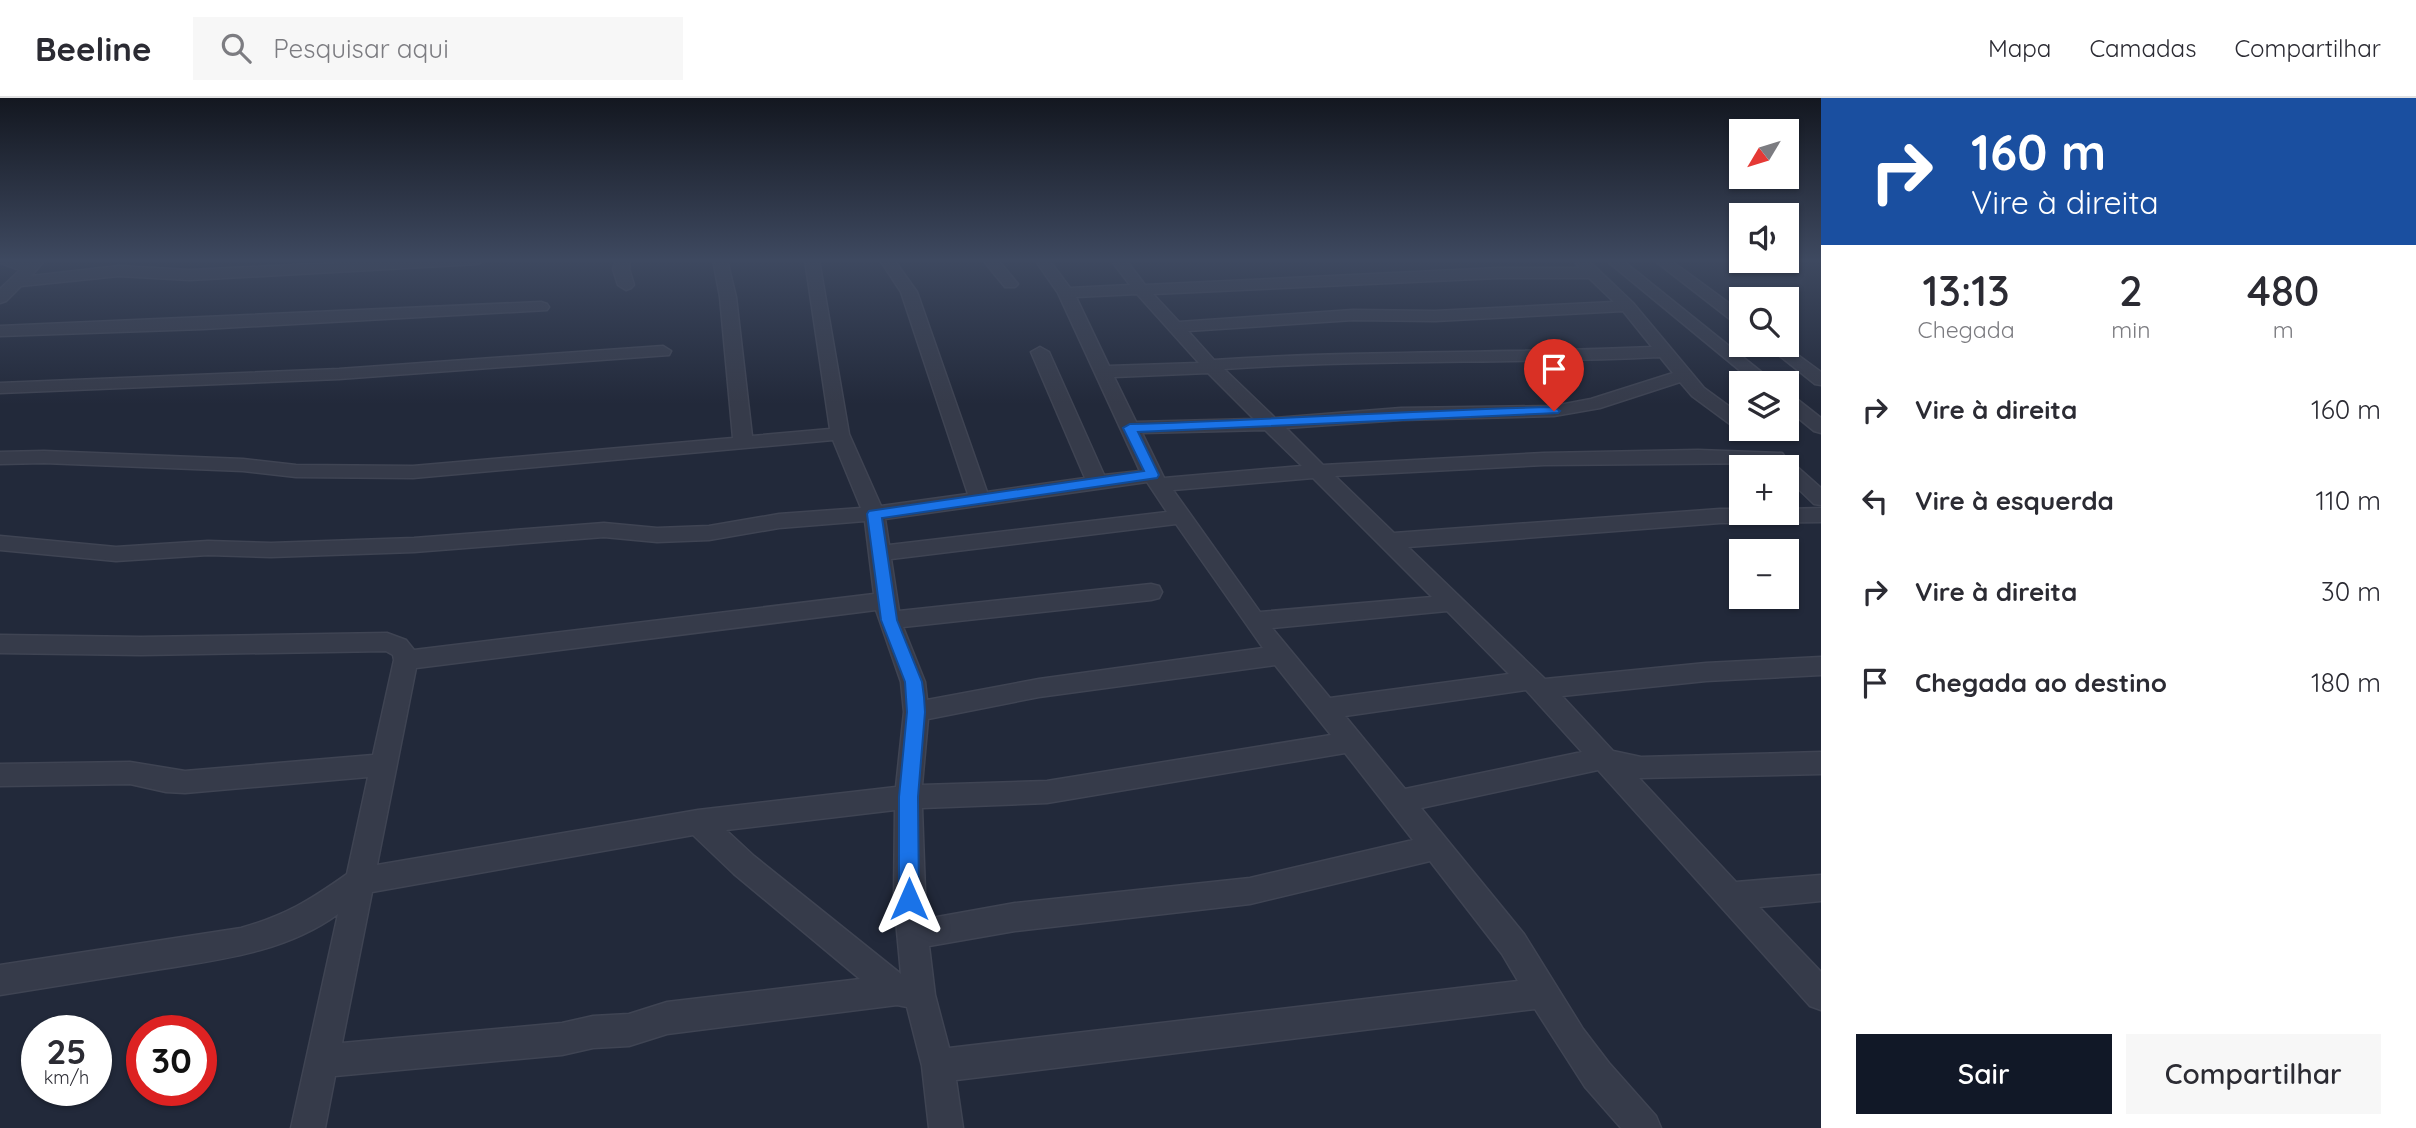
<!DOCTYPE html>
<html lang="pt">
<head>
<meta charset="utf-8">
<style>
  body { margin:0; font-family:Quicksand,sans-serif; background:#f7f7f7; color:#2b2b33; height:100vh; display:flex; flex-direction:column; font-size:26px; white-space:nowrap }
  * { box-sizing:border-box; margin:0 }
  p { font-size:23px; color:#7c7c81 }
  .icon { flex:none; width:38px; height:38px; fill:none; stroke:currentColor; stroke-width:2; stroke-linecap:round; stroke-linejoin:round }
  .map { position:relative; flex:1; overflow:hidden }
  .sheet { display:flex; flex-direction:column; background:#fff; width:595px }
  .sheet>* { flex:none }
  .top-card { background:#1a4fa0; color:#fff; overflow:hidden }
  .needle { width:46px; rotate:232deg }
  .controls { position:absolute; left:1729px; top:21px; display:grid; gap:14px }
  .controls a { display:grid; place-items:center; width:70px; height:70px; border-radius:0px; background:#fff; box-shadow:0 2px 5px #0004; font-size:35px }
  .speed { position:absolute; left:21px; top:917px; display:flex; gap:14px; font-size:35px; font-weight:700; text-align:center }
  .speed>* { display:grid; place-content:center; width:91px; height:91px; border-radius:50%; background:#fff; box-shadow:0 2px 5px #0004; line-height:1 }
  .speed small { font-size:18px; font-weight:400 }
  .speed .limit { border:10px solid #d22; background:#fff; color:#111 }
  .pin { position:absolute; display:grid; place-items:center; width:60px; height:60px; color:#fff; margin:-72px -30px; border-radius:50% 50% 50% 0; rotate:-45deg; box-shadow:0 0 7px #0007 }
  .pin .icon { rotate:45deg }
  .me { position:absolute; width:77px; margin:-38px; rotate:0deg; stroke-linejoin:round; filter:drop-shadow(0 0 5px #0008) }
  .turn { display:flex; align-items:center; gap:24px; height:147px; padding:0 35px; font-size:32px }
  .turn .icon { width:91px; height:91px; stroke-width:2.5 }
  .turn b { display:block; font-size:49px; line-height:60px }
  .eta { display:flex; justify-content:space-evenly; align-items:center; height:119px; text-align:center }
  .eta b { font-size:42px; font-weight:600; line-height:49px }
  .button { display:flex; gap:14px; margin-top:auto; padding:14px 35px }
  .button a { flex:1; height:80px; border-radius:0px; background:#111827; color:#fff; font-size:28px; font-weight:600; line-height:80px; text-align:center }
  .button a+a { background:#f7f7f7; color:#2b2b33 }
  ul { padding:0; list-style:none }
  li { display:flex; align-items:center; gap:21px; height:91px; padding:0 35px }
  li div { flex:1 }
  li b { display:block; font-size:26px }
  li em { font-style:normal }
  header { display:flex; align-items:center; gap:42px; box-sizing:border-box; height:98px; padding:0 35px; background:#fff; border-bottom:2px solid #e1e1e2 }
  header strong { font-size:33px }
  nav { display:flex; gap:38px; margin-inline-start:auto; font-size:24px }
  .search { width:490px; height:63px; background:#f7f7f7; display:flex; align-items:center; gap:18px; box-sizing:border-box; padding:0 24px; border-radius:0px; color:#7c7c81; font-size:26px }
  main { display:flex; flex:1; min-height:0 }
  .map>svg:first-child { display:block }
  .lines { fill:none; stroke-linecap:round; stroke-linejoin:round }
  .minor-casing { stroke:#3f4453; stroke-width:3 }
  .minor { fill:#363b4a; fill-rule:evenodd }
  .route { fill:#1a73e8; stroke:#114b97; stroke-width:2 }
</style>
</head>
<body>
<header>
<strong>Beeline</strong>
<div class="search"><svg class="icon" aria-label="search" viewBox="0 0 24 24"><circle cx="10" cy="10" r="6"/><path d="M15 15l6 6"/></svg>Pesquisar aqui</div>
<nav><a>Mapa</a><a>Camadas</a><a>Compartilhar</a></nav>
</header>
<main>
<div class="map">
<svg width="1821" height="1030" viewBox="0 0 1821 1030">
  <rect width="100%" height="100%" fill="#22293a"/>
  <g class="lines">
    <g class="minor-casing">
      <g id="minor">
        <polygon points="0,162 27,164 30,162 45,162 31,178 119,168 190,172 397,162 485,162 478,166 190,182 119,178 21,188 6,203 0,205 0,191 20,172 0,165"/>
        <polygon points="616,162 630,162 629,171 634,187 631,190 626,192 618,187 613,171"/>
        <path d="M713,162h14l9,37 16,139 78,-7 -25,-169h14l30,174 32,72 87,-12 -67,-202 -21,-32h14l23,32 70,200 98,-14 -54,-126 9,-5 9,5 55,123 36,-4 -82,-178 -23,-33h14l21,28 60,-3 -19,-25h15l19,25 353,-17h82l-4,-4 3,-3h10l44,42 71,85 37,27v14l-7,-2 -42,-31 -12,-14 -80,26 -46,8 -153,4 -115,8 37,37 221,-12 154,-3 84,3 3,4 -10,6 -231,2 -209,11 59,57 326,-24h21v4h46v-4l34,-1v14l-101,1 -312,24 137,132 161,-16 115,-6v18l-115,6 -144,15 51,55 28,6 180,-5v22l-182,4 97,104 85,-7v26l-62,6 62,65v38l-11,-4 -212,-236 -177,38 103,126 59,95 26,34 47,53 5,12h-40l-36,-41 -50,-78 -579,71 7,48h-34l-7,-62 -15,-59 -10,-2 -230,29 -38,12 -36,2 -31,7 -227,21 -10,52h-34l47,-214c-55,40 -123,46 -189,57 -49,8 -99,16 -149,24v-30l241,-37c45,-13 68,-27 106,-54l21,-97 -183,16 -19,-1 -36,-8 -130,2v-22l130,-2 55,9 188,-16 21,-95 -1,-5 -7,-4 -245,4 -141,-2v-18l141,2 246,-4 19,7 8,10 460,-56 -9,-73 -86,7 -70,12 -52,2 -53,-5 -190,15 -143,5 -63,-2 -92,6 -116,-11v-14l116,11 92,-6 63,2 143,-5 190,-15 53,5 52,-2 70,-12 82,-6 -28,-68 -420,38 -117,-1 -53,-6 -199,-8 -44,1v-12l44,-1 199,8 53,6 117,1 320,-28 -13,-141zM1498,180h91l25,24 -179,9 -82,-1 -174,12 -26,-28zM1137,196l62,69 -90,3 -33,-69zM1623,213l29,36c-146,7 -292,3 -438,13l-26,-29 165,-11 82,1zM1660,259l13,16 -82,26 -37,7 -153,2 -126,10 -51,-49c145,-10 291,-5 436,-12zM1208,275l46,46 -118,3 -22,-45zM1265,332l37,36 -138,12 -22,-45zM1313,380l119,119 -172,15 -87,-122zM1147,384l20,30 -278,33 -4,-26zM1176,426l87,124 -224,31 -112,21 -2,-18 -22,-55 248,-27 8,-2 3,-6 -3,-6 -8,-2 -252,27 -8,-52zM876,512l25,72 3,30 -8,75 -198,23 -321,55 39,-197zM1447,513l62,63 -179,24 -58,-70zM1275,567l56,70 -284,46 -125,4 6,-66 111,-22zM1526,592l56,62 -177,37 -60,-73zM1345,655l68,87 -163,38 -235,25 -89,16 -4,-111 125,-5zM895,712l-1,89 7,75 -147,-118 -28,-26zM693,737l41,39 126,105 -193,23 -38,12 -36,2 -31,7 -220,20 30,-151zM1430,763l72,93 16,27 -569,67 -14,-53 -6,-49 86,-15 235,-27z"/>
        <polygon points="983,162 998,162 1018,186 1015,189 1005,189"/>
        <polygon points="1606,162 1622,162 1775,285 1755,285"/>
        <polygon points="1654,162 1670,162 1741,214 1741,227 1735,225"/>
        <polygon points="541,204 547,206 549,209 547,212 203,231 0,238 0,228"/>
        <polygon points="1766,247 1784,247 1821,274 1821,287 1815,286"/>
        <polygon points="663,248 671,253 669,257 339,281 0,295 0,285 339,271"/>
        <polygon points="1787,297 1793,298 1821,320 1821,335 1814,333 1787,311"/>
        <polygon points="1787,364 1794,366 1821,390 1821,407 1814,406 1787,380 1787,369 1778,369"/>
      </g>
    </g>
    <use href="#minor" class="minor"/>
  </g>
  <linearGradient id="sky" x2="0" y2="1"><stop stop-color="#131720"/><stop offset="0.53" stop-color="#3e4960"/><stop offset="1" stop-color="#3e4960" stop-opacity="0"/></linearGradient>
  <rect width="1821" height="306" fill="url(#sky)"/>
  <path class="route" d="M1554,309l6,4 -2,2 -420,19 21,43 -2,3 -275,40 15,102 25,62 2,15 1,15 -7,85 1,102 -3,7 -7,3 -7,-3 -3,-7v-102l8,-85 -2,-30 -24,-62 -14,-106 2,-3 275,-40 -21,-43 7,-4c141,-4 282,-14 424,-17z"/>
</svg>
<div class="controls">
<a><svg class="needle" viewBox="-14 -14 28 28"><path d="M0-13l5 13h-10z" fill="#e53935"/><path d="M0 13l5-13h-10z" fill="#7c7c81"/></svg></a>
<a><svg class="icon" aria-label="sound" viewBox="0 0 24 24"><path d="M4 9h4l5-4v14l-5-4H4zM17 9q2 3 0 6"/></svg></a>
<a><svg class="icon" aria-label="search" viewBox="0 0 24 24"><circle cx="10" cy="10" r="6"/><path d="M15 15l6 6"/></svg></a>
<a><svg class="icon" aria-label="layers" viewBox="0 0 24 24"><path d="M12 4l9 5-9 5-9-5zM3 14l9 5 9-5"/></svg></a>
<a>+</a>
<a>−</a>
</div>
<div class="speed"><div>25<small>km/h</small></div><div class="limit">30</div></div>
<div class="pin" style="left:1554px;top:313px;background:#d93025"><svg class="icon" aria-label="arrive" viewBox="0 0 24 24"><path d="M6 21V4h12l-3 4 3 4H6"/></svg></div>
<svg class="me" style="left:909px;top:801px" viewBox="-20 -20 40 40"><path d="M0-17L14 15 0 8-14 15z" fill="#1a73e8" stroke="#fff" stroke-width="4"/></svg>
</div>
<section class="sheet">
<div class="top-card">
<div class="turn"><svg class="icon" aria-label="right" viewBox="0 0 24 24"><path d="M7 20v-9h11M14 6l5 5-5 5"/></svg><div><b>160 m</b>Vire à direita</div></div>
</div>
<div class="eta">
<div><b>13:13</b><p>Chegada</p></div>
<div><b>2</b><p>min</p></div>
<div><b>480</b><p>m</p></div>
</div>
<ul>
<li><svg class="icon" aria-label="right" viewBox="0 0 24 24"><path d="M7 20v-9h11M14 6l5 5-5 5"/></svg><div><b>Vire à direita</b></div><em>160 m</em></li>
<li><svg class="icon" aria-label="left" viewBox="0 0 24 24"><path d="M17 20v-9H6M10 6l-5 5 5 5"/></svg><div><b>Vire à esquerda</b></div><em>110 m</em></li>
<li><svg class="icon" aria-label="right" viewBox="0 0 24 24"><path d="M7 20v-9h11M14 6l5 5-5 5"/></svg><div><b>Vire à direita</b></div><em>30 m</em></li>
<li><svg class="icon" aria-label="arrive" viewBox="0 0 24 24"><path d="M6 21V4h12l-3 4 3 4H6"/></svg><div><b>Chegada ao destino</b></div><em>180 m</em></li>
</ul>
<div class="button"><a>Sair</a><a>Compartilhar</a></div>
</section>
</main>
</body>
</html>
